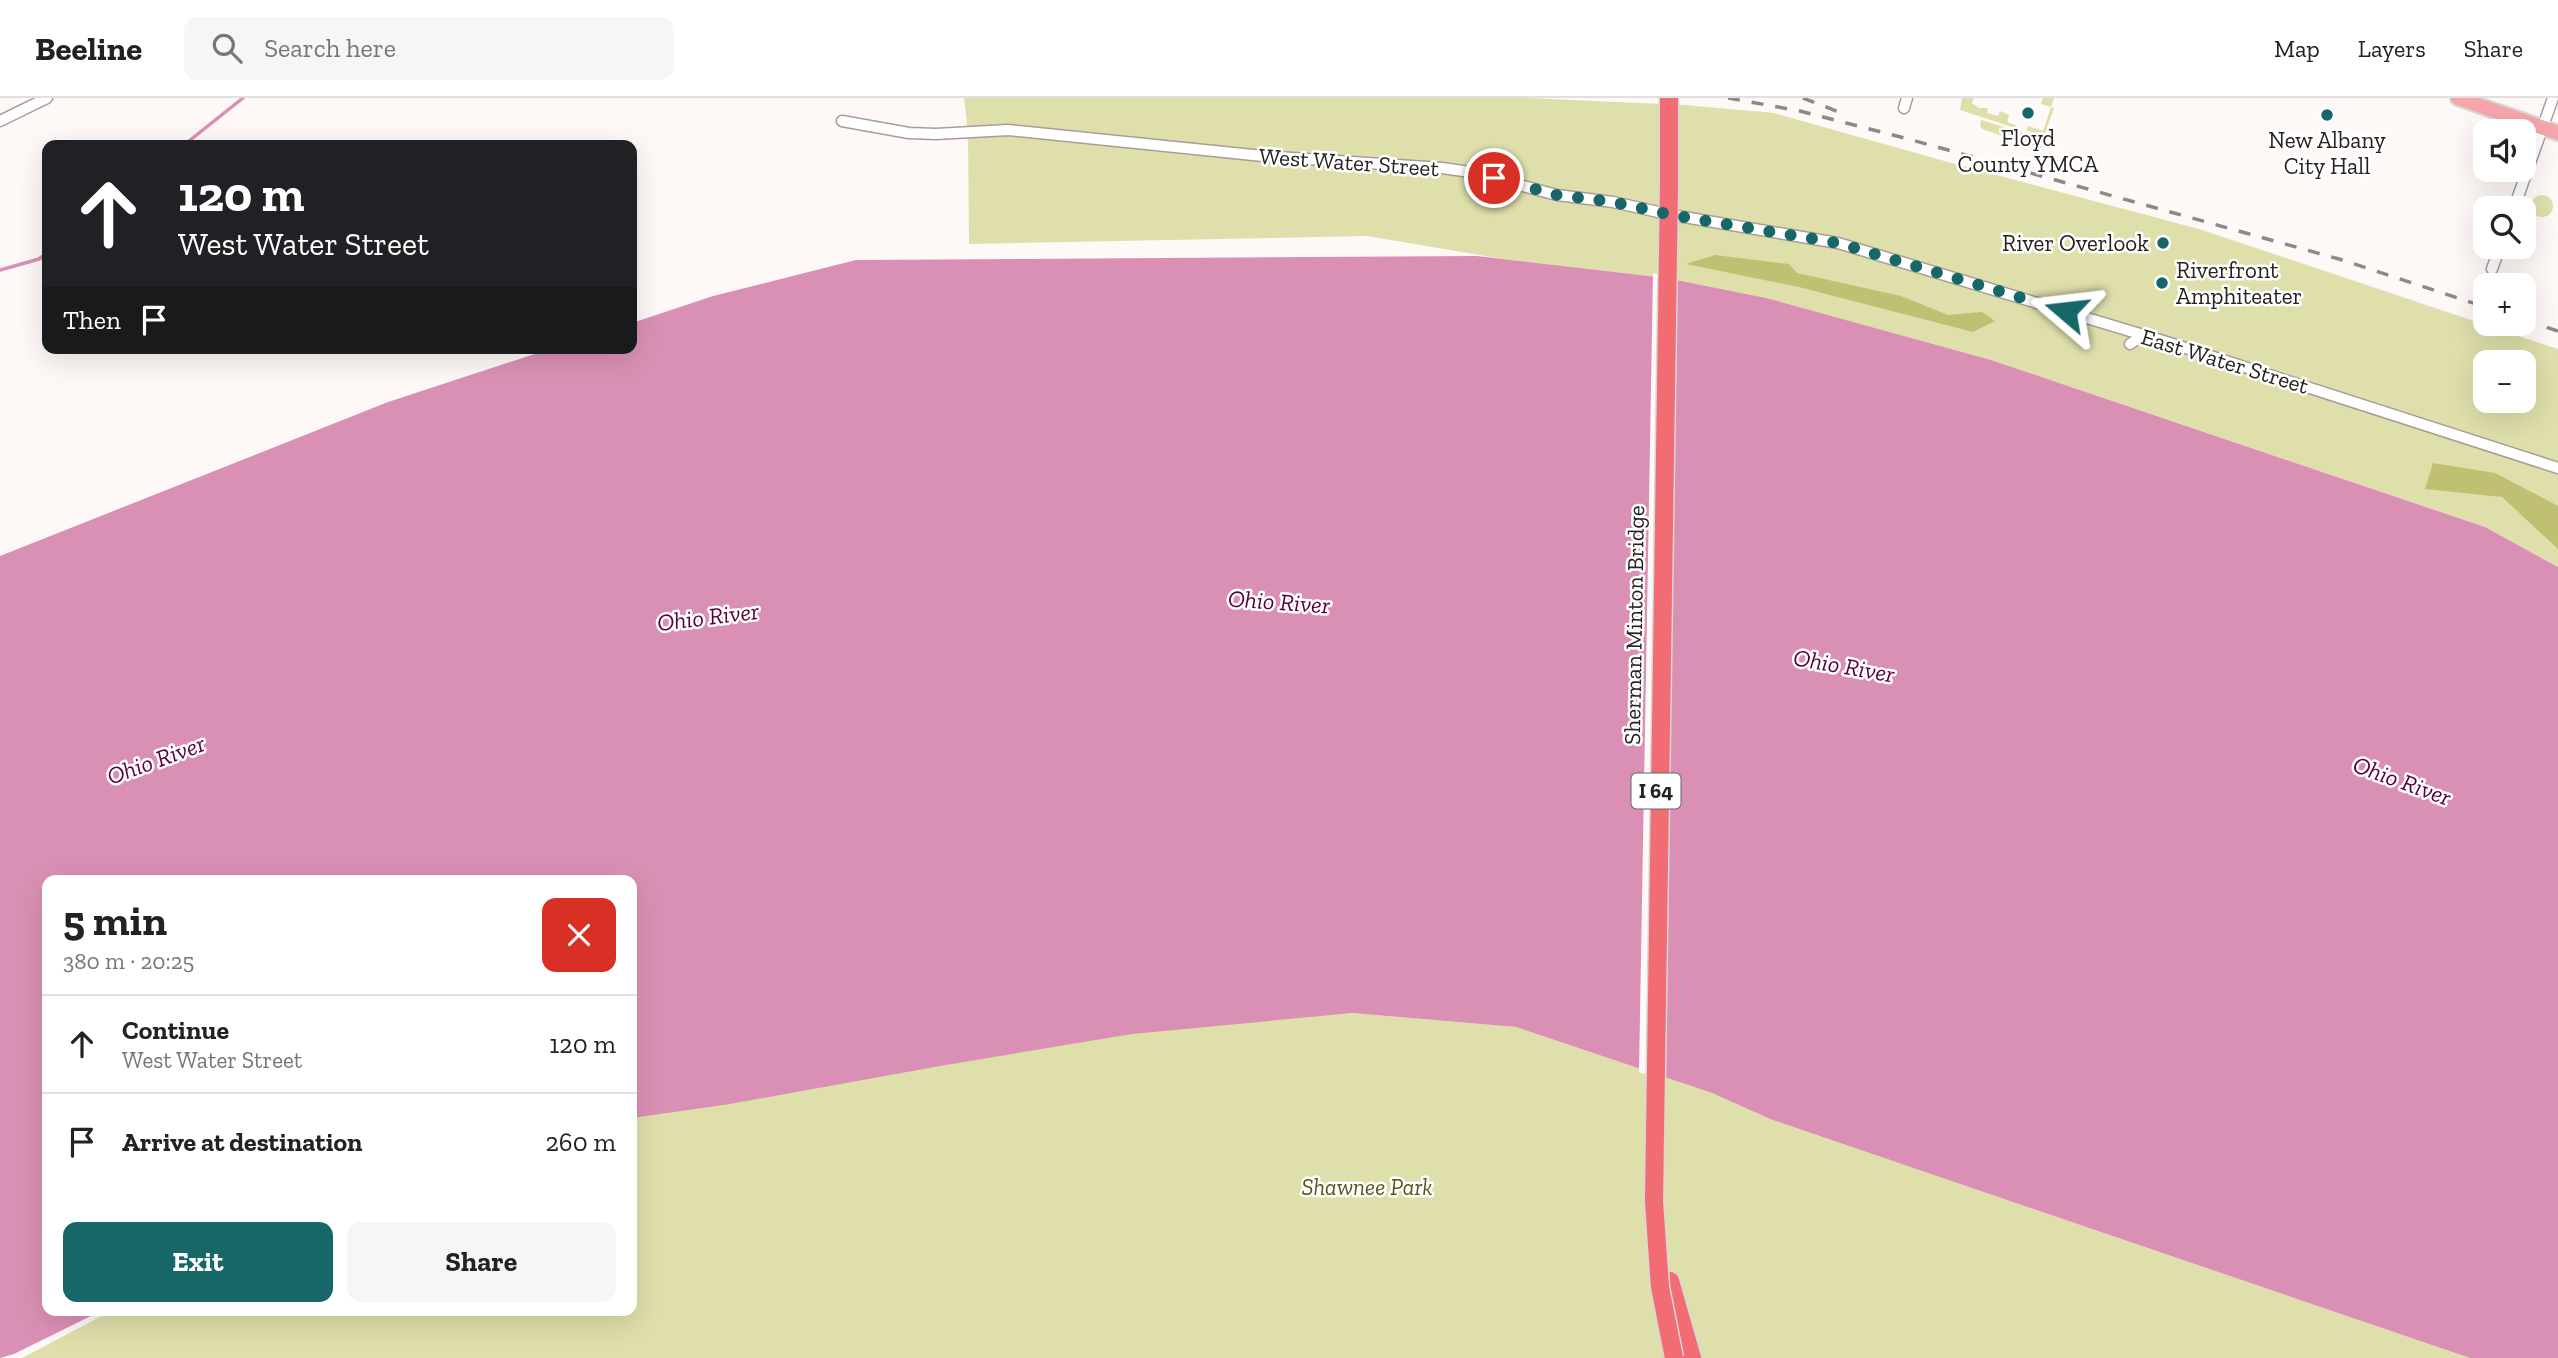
<!DOCTYPE html>
<html lang="en">
<head>
<meta charset="utf-8">
<style>
  body { margin:0; font-family:"Zilla Slab",serif; background:#f6f6f6; color:#222; height:100vh; display:flex; flex-direction:column; font-size:26px; white-space:nowrap }
  * { box-sizing:border-box; margin:0 }
  p { font-size:23px; color:#767676 }
  .icon { flex:none; width:38px; height:38px; fill:none; stroke:currentColor; stroke-width:2; stroke-linecap:round; stroke-linejoin:round }
  .map { position:relative; flex:1; overflow:hidden }
  .panel { position:absolute; left:42px; top:777px; width:595px; height:441px; display:flex; flex-direction:column; background:#fff; border-radius:14px; box-shadow:0 7px 28px #0002 }
  .panel>* { flex:none }
  .hud { position:absolute; left:42px; top:42px; width:595px; height:214px; border-radius:14px; box-shadow:0 7px 28px #0002; background:#202124; color:#fff; overflow:hidden }
  .fabs { position:absolute; left:2473px; top:21px; display:grid; gap:14px }
  .fabs a { display:grid; place-items:center; width:63px; height:63px; border-radius:14px; background:#fff; box-shadow:0 7px 28px #0002; font-size:35px }
  .pin { position:absolute; display:grid; place-items:center; width:60px; height:60px; color:#fff; margin:-30px; border:4px solid #fff; border-radius:50%; box-shadow:0 2px 7px #0007 }
  .me { position:absolute; width:77px; margin:-38px; rotate:287deg; stroke-linejoin:round; filter:drop-shadow(0 0 5px #0008) }
  .turn { display:flex; align-items:center; gap:24px; height:147px; padding:0 21px; font-size:32px }
  .turn .icon { width:91px; height:91px; stroke-width:2.5 }
  .turn b { display:block; font-size:49px; line-height:60px }
  .then { display:flex; align-items:center; height:66px; padding:0 21px; background:#0003; gap:14px; font-size:26px }
  .round { display:grid; place-items:center; flex:none; width:74px; height:74px; border-radius:14px; background:#f6f6f6 }
  .summary { display:flex; align-items:center; justify-content:space-between; height:119px; padding:0 21px }
  h1 { font-size:42px; font-weight:700; line-height:52px }
  .primary-button { display:flex; gap:14px; margin-top:auto; padding:14px 21px }
  .primary-button a { flex:1; height:80px; border-radius:14px; background:#176668; color:#fff; font-size:28px; font-weight:700; line-height:80px; text-align:center }
  .primary-button a+a { background:#f6f6f6; color:#222 }
  ul { padding:0; list-style:none }
  li { display:flex; align-items:center; gap:21px; height:98px; padding:0 21px; border-top:2px solid #e0e0e0 }
  li div { flex:1 }
  li b { display:block; font-size:26px }
  li em { font-style:normal }
  header { display:flex; align-items:center; gap:42px; box-sizing:border-box; height:98px; padding:0 35px; background:#fff; border-bottom:2px solid #e0e0e0 }
  header strong { font-size:33px }
  nav { display:flex; gap:38px; margin-inline-start:auto; font-size:24px }
  .search { width:490px; height:63px; background:#f6f6f6; display:flex; align-items:center; gap:18px; box-sizing:border-box; padding:0 24px; border-radius:14px; color:#767676; font-size:26px }
  .map>svg:first-child { display:block }
  .green { fill:#dedfaa; fill-rule:evenodd }
  .forest { fill:#c0c073 }
  .water { fill:#da90b4 }
  .pier { fill:#fef9f7 }
  .lines { fill:none; stroke-linecap:round; stroke-linejoin:round }
  .stream { stroke:#da90b4; stroke-width:3.5 }
  .street-casing { stroke:#a89d98; stroke-width:13 }
  .primary-casing { stroke:#d8d7d7; stroke-width:18 }
  .highway-casing { stroke:#d8d7d7; stroke-width:21 }
  .street { stroke:#fff; stroke-width:10 }
  .primary { stroke:#f7a7ac; stroke-width:14 }
  .highway { stroke:#f26c74; stroke-width:18 }
  .rail { stroke:#8e8987; stroke-width:3.5; stroke-dasharray:12 12; stroke-linecap:butt }
  .highway-bridge-casing { stroke:#d8d7d7; stroke-width:21; stroke-linecap:butt }
  .highway-bridge { stroke:#f26c74; stroke-width:18 }
  .route { stroke:#176668; stroke-width:12; stroke-dasharray:0 21.6 }
  .poi-dot { fill:#176668; stroke:#fff; stroke-width:2.5 }
  .labels { text-anchor:middle; stroke-width:5; stroke-linejoin:round; paint-order:stroke }
  .shield { fill:#fff; stroke:#676463; stroke-width:2 }
  .shield-label { font-size:21px; font-weight:bold; fill:#262220 }
  .poi-label { font-size:23px; fill:#262220; stroke:#fff }
  .street-label { font-size:23px; fill:#262220; stroke:#fff }
  .park-label { font-size:23px; font-style:italic; fill:#56561d; stroke:#fff }
  .water-label { font-size:24px; font-style:italic; fill:#590039; stroke:#fff }
</style>
</head>
<body>
<header>
<strong>Beeline</strong>
<div class="search"><svg class="icon" aria-label="search" viewBox="0 0 24 24"><circle cx="10" cy="10" r="6"/><path d="M15 15l6 6"/></svg>Search here</div>
<nav><a>Map</a><a>Layers</a><a>Share</a></nav>
</header>
<div class="map">
<svg width="2558" height="1260" viewBox="0 0 2558 1260">
  <rect width="100%" height="100%" fill="#fef9f7"/>
  <g class="green">
    <path d="M964,0h563l158,7 89,8 174,49 251,67 359,120v218l-73,-40 -201,-68 -293,-99 -226,-62 -100,-20 -162,-19 -136,-23 -398,8 -1,-112zM2485,264h39v39h-39z"/>
    <polygon points="1962,0 1974,0 1972,5 1979,10 1988,10 1987,15 1998,18 2000,13 2009,17 2007,24 2016,27 2015,30 1960,12"/>
    <polygon points="2043,0 2054,0 2051,9 2054,10 2044,39 2026,32 2028,28 2043,33 2051,9 2041,6"/>
    <polygon points="1981,22 2014,32 2011,41 1982,31 1980,27"/>
    <polygon points="2017,33 2042,42 2041,50 2015,42"/>
    <circle cx="2542" cy="108" r="11"/>
    <polygon points="1352,915 1516,929 1712,995 1770,1021 2470,1260 22,1260 111,1213 632,1213 632,995 887,950"/>
  </g>
  <g class="forest">
    <polygon points="1715,157 1789,166 1797,175 1901,198 1948,217 1982,214 1995,223 1973,234 1799,189 1686,166"/>
    <polygon points="2433,365 2495,375 2558,408 2558,451 2502,399 2425,391"/>
  </g>
  <polygon class="water" points="1477,158 1666,180 1766,200 1991,262 2485,429 2558,469 2558,1260 2470,1260 1770,1021 1712,995 1516,929 1352,915 1132,936 940,968 730,1006 632,1020 632,782 47,782 47,1213 101,1213 14,1256 0,1260 0,458 388,304 553,250 632,250 632,225 713,198 856,162"/>
  <polygon class="pier" points="1653,175 1666,177 1660,981 1639,974"/>
  <g class="lines">
    <g class="stream">
      <polyline points="184,47 243,0"/>
      <polyline points="0,172 39,161 47,155"/>
    </g>
    <g class="street-casing">
      <g id="street">
        <polyline points="1904,10 1907,0"/>
        <polyline points="0,23 47,0"/>
        <polyline points="842,23 909,35 936,36 1008,32 1263,58 1442,70 1470,74 1557,97 1613,104 1672,117 1838,145 2170,245 2558,370"/>
        <polyline points="2514,110 2553,0"/>
        <polyline points="2492,171 2500,149"/>
        <polyline points="2130,246 2143,237"/>
      </g>
    </g>
    <g class="primary-casing">
      <polyline id="primary" points="2458,0 2558,35"/>
    </g>
    <g class="highway-casing">
      <polyline id="highway" points="1670,1183 1692,1260"/>
    </g>
    <use href="#street" class="street"/>
    <use href="#primary" class="primary"/>
    <use href="#highway" class="highway"/>
    <g class="rail">
      <polyline points="1728,0 1800,13 1912,42 2339,161 2485,209"/>
      <polyline points="1803,0 1839,14"/>
      <polyline points="2524,222 2558,233"/>
    </g>
    <g class="highway-bridge-casing">
      <polyline id="highway-bridge" points="1669,0 1669,86 1654,1104 1660,1189 1674,1260"/>
    </g>
    <use href="#highway-bridge" class="highway-bridge"/>
  </g>
  <g class="lines">
    <polyline class="route" points="1494,80 1557,97 1613,104 1672,117 1838,145 2066,213"/>
  </g>
  <g class="poi-dot">
    <circle cx="2028" cy="15" r="7"/>
    <circle cx="2327" cy="17" r="7"/>
    <circle cx="2163" cy="145" r="7"/>
    <circle cx="2162" cy="185" r="7"/>
  </g>
  <g class="labels">
    <rect class="shield" x="1631.5" y="675.5" width="49" height="35" rx="5"/>
    <g class="shield-label">
      <text x="1656" y="700">I 64</text>
    </g>
    <g class="poi-label">
      <text x="2028" y="48">Floyd<tspan x="2028" dy="26">County YMCA</tspan></text>
      <text x="2327" y="50">New Albany<tspan x="2327" dy="26">City Hall</tspan></text>
      <text x="2149" y="153" text-anchor="end">River Overlook</text>
      <text x="2176" y="180" text-anchor="start">Riverfront<tspan x="2176" dy="26">Amphiteater</tspan></text>
    </g>
    <g class="street-label">
      <text transform="translate(1349 64) rotate(4)" y="8">West Water Street</text>
      <text transform="translate(2225 263) rotate(17)" y="8">East Water Street</text>
      <text transform="translate(1634 527) rotate(-89)" y="8">Sherman Minton Bridge</text>
    </g>
    <g class="park-label">
      <text x="1367" y="1097">Shawnee Park</text>
    </g>
    <g class="water-label">
      <text transform="translate(1279 504) rotate(4)" y="8">Ohio River</text>
      <text transform="translate(708 519) rotate(-7)" y="8">Ohio River</text>
      <text transform="translate(1844 568) rotate(10)" y="8">Ohio River</text>
      <text transform="translate(156 662) rotate(-20)" y="8">Ohio River</text>
      <text transform="translate(2402 683) rotate(20)" y="8">Ohio River</text>
    </g>
  </g>
</svg>
<div class="fabs">
<a><svg class="icon" aria-label="sound" viewBox="0 0 24 24"><path d="M4 9h4l5-4v14l-5-4H4zM17 9q2 3 0 6"/></svg></a>
<a><svg class="icon" aria-label="search" viewBox="0 0 24 24"><circle cx="10" cy="10" r="6"/><path d="M15 15l6 6"/></svg></a>
<a>+</a>
<a>−</a>
</div>
<div class="pin" style="left:1494px;top:80px;background:#d93025"><svg class="icon" aria-label="arrive" viewBox="0 0 24 24"><path d="M6 21V4h12l-3 4 3 4H6"/></svg></div>
<svg class="me" style="left:2066px;top:213px" viewBox="-20 -20 40 40"><path d="M0-17L14 15 0 8-14 15z" fill="#176668" stroke="#fff" stroke-width="4"/></svg>
<div class="hud">
<div class="turn"><svg class="icon" aria-label="ahead" viewBox="0 0 24 24"><path d="M12 20V5M6 11l6-6 6 6"/></svg><div><b>120 m</b>West Water Street</div></div>
<div class="then">Then<svg class="icon" aria-label="arrive" viewBox="0 0 24 24"><path d="M6 21V4h12l-3 4 3 4H6"/></svg></div>
</div>
<section class="panel">
<div class="summary"><div><h1>5 min</h1><p>380 m · 20:25</p></div><a class="round" style="background:#d93025;color:#fff"><svg class="icon" aria-label="close" viewBox="0 0 24 24"><path d="M6 6l12 12M18 6L6 18"/></svg></a></div>
<ul>
<li><svg class="icon" aria-label="ahead" viewBox="0 0 24 24"><path d="M12 20V5M6 11l6-6 6 6"/></svg><div><b>Continue</b><p>West Water Street</p></div><em>120 m</em></li>
<li><svg class="icon" aria-label="arrive" viewBox="0 0 24 24"><path d="M6 21V4h12l-3 4 3 4H6"/></svg><div><b>Arrive at destination</b></div><em>260 m</em></li>
</ul>
<div class="primary-button"><a>Exit</a><a>Share</a></div>
</section>
</div>
</body>
</html>
